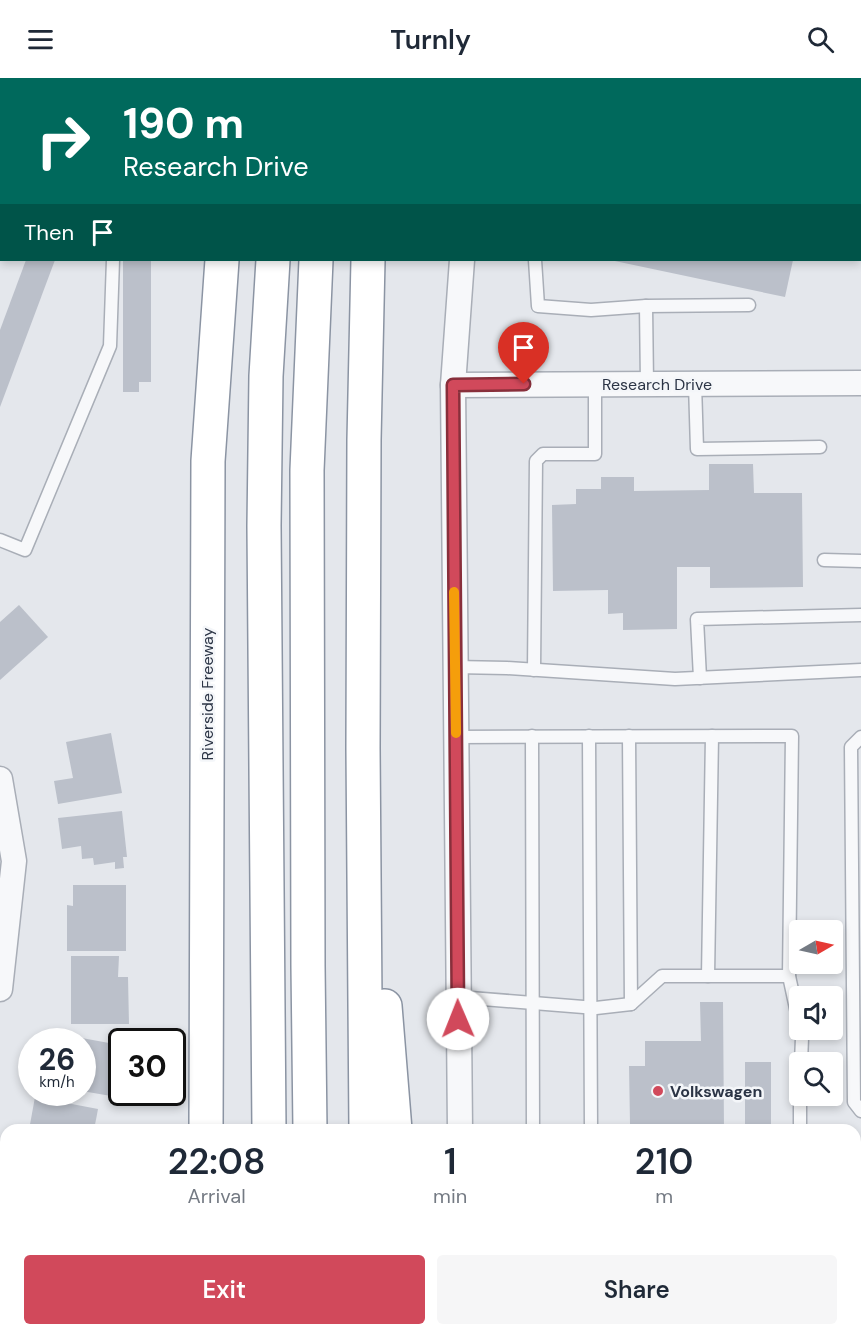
<!DOCTYPE html>
<html lang="en">
<head>
<meta charset="utf-8">
<style>
  body { margin:0; font-family:"DM Sans",sans-serif; background:#f6f6f7; color:#1f2937; height:100vh; display:flex; flex-direction:column; font-size:22px; white-space:nowrap }
  * { box-sizing:border-box; margin:0 }
  p { font-size:20px; color:#747a83 }
  .icon { flex:none; width:33px; height:33px; fill:none; stroke:currentColor; stroke-width:2; stroke-linecap:round; stroke-linejoin:round }
  .map { position:relative; flex:1; overflow:hidden }
  .sheet { position:absolute; left:0px; top:1046px; width:861px; height:212px; display:flex; flex-direction:column; background:#fff; border-radius:18px 18px 0 0; box-shadow:0 3px 9px #0003 }
  .sheet>* { flex:none }
  .banner { position:absolute; left:0px; top:0px; width:861px; height:183px; box-shadow:0 3px 9px #0003; background:#00695c; color:#fff; overflow:hidden }
  .needle { width:39px; rotate:81deg }
  .tools { position:absolute; left:789px; top:842px; display:grid; gap:12px }
  .tools a { display:grid; place-items:center; width:54px; height:54px; border-radius:6px; background:#fff; box-shadow:0 3px 9px #0003; font-size:30px }
  .speed { position:absolute; left:18px; top:950px; display:flex; gap:12px; font-size:30px; font-weight:700; text-align:center }
  .speed>* { display:grid; place-content:center; width:78px; height:78px; border-radius:50%; background:#fff; box-shadow:0 3px 9px #0003; line-height:1 }
  .speed small { font-size:15px; font-weight:400 }
  .speed .limit { border:3px solid #111; border-radius:9px; background:#fff; color:#111 }
  .pin { position:absolute; display:grid; place-items:center; width:51px; height:51px; color:#fff; margin:-62px -26px; border-radius:50% 50% 50% 0; rotate:-45deg; box-shadow:0 0 6px #0007 }
  .pin .icon { rotate:45deg }
  .me { position:absolute; width:66px; margin:-33px; rotate:359deg; stroke-linejoin:round; filter:drop-shadow(0 0 4px #0008) }
  .turn { display:flex; align-items:center; gap:21px; height:126px; padding:0 24px; font-size:27px }
  .turn .icon { width:78px; height:78px; stroke-width:2.5 }
  .turn b { display:block; font-size:42px; line-height:51px }
  .then { display:flex; align-items:center; height:57px; padding:0 24px; background:#0003; gap:12px; font-size:22px }
  .eta { display:flex; justify-content:space-evenly; align-items:center; height:102px; text-align:center }
  .eta b { font-size:36px; font-weight:600; line-height:42px }
  .cta { display:flex; gap:12px; margin-top:auto; padding:12px 24px }
  .cta a { flex:1; height:69px; border-radius:6px; background:#d1495b; color:#fff; font-size:24px; font-weight:600; line-height:69px; text-align:center }
  .cta a+a { background:#f6f6f7; color:#1f2937 }
  header { display:flex; justify-content:space-between; align-items:center; height:78px; padding:0 24px; background:#fff; font-size:27px; font-weight:600 }
  .map>svg:first-child { display:block }
  .building { fill:#bbc0ca }
  .lines { fill:none; stroke-linecap:round; stroke-linejoin:round }
  .service-casing { stroke:#a9aeb7; stroke-width:15 }
  .minor-casing { stroke:#a9aeb7; stroke-width:27 }
  .motorway-casing { stroke:#8b94a3; stroke-width:36 }
  .service { stroke:#f7f8fa; stroke-width:12 }
  .minor { stroke:#f7f8fa; stroke-width:24 }
  .motorway { stroke:#fff; stroke-width:33 }
  .route-casing { stroke:#882f3b; stroke-width:15 }
  .route { stroke:#d1495b; stroke-width:10 }
  .slow { stroke:#f59e0b; stroke-width:10 }
  .poi-dot { fill:#d1495b; stroke:#f4f6f9; stroke-width:2 }
  .labels { text-anchor:middle; stroke-width:5; stroke-linejoin:round; paint-order:stroke }
  .street-label { font-size:16px; fill:#2b3445; stroke:#f4f6f9 }
  .poi-label { font-size:16px; font-weight:bold; fill:#2b3445; stroke:#f4f6f9; text-anchor:start }
</style>
</head>
<body>
<header><svg class="icon" aria-label="menu" viewBox="0 0 24 24"><path d="M4 6h16M4 12h16M4 18h16"/></svg>Turnly<svg class="icon" aria-label="search" viewBox="0 0 24 24"><circle cx="10" cy="10" r="6"/><path d="M15 15l6 6"/></svg></header>
<div class="map">
<svg width="861" height="1256" viewBox="0 0 861 1256">
  <rect width="100%" height="100%" fill="#e4e7ec"/>
  <g class="building">
    <polygon points="26,182 55,182 0,329 0,252"/>
    <polygon points="123,182 151,182 151,304 139,304 139,314 123,314"/>
    <polygon points="610,182 793,182 785,219"/>
    <polygon points="709,386 753,386 754,415 802,415 803,509 710,510 710,489 677,489 677,551 623,552 623,535 608,536 608,512 553,513 552,427 576,426 576,411 601,411 601,399 634,399 634,413 709,412"/>
    <polygon points="19,527 48,559 0,602 0,544"/>
    <polygon points="111,655 122,715 58,726 54,703 73,700 66,664"/>
    <polygon points="122,733 127,779 123,779 124,790 115,791 115,784 94,787 93,780 82,781 81,768 62,771 58,740"/>
    <polygon points="73,807 126,807 126,873 67,873 67,827 73,828"/>
    <polygon points="71,878 119,878 118,899 128,899 129,946 71,946"/>
    <polygon points="700,924 723,924 724,1052 646,1052 646,1046 630,1046 629,988 645,988 645,963 701,963"/>
    <polygon points="49,954 120,967 111,1018 82,1013 82,963 48,963"/>
    <rect x="745" y="984" width="26" height="68"/>
    <polygon points="35,1019 98,1031 94,1052 29,1052"/>
    <polygon points="6,1092 6,1134 0,1131 0,1107"/>
    <polygon points="0,1164 6,1169 6,1213 0,1221"/>
  </g>
  <g class="lines">
    <g class="service-casing">
      <g id="service">
        <polyline points="66,0 70,2"/>
        <polyline points="32,2 33,0"/>
        <polyline points="78,2 79,0"/>
        <polyline points="549,2 549,0"/>
        <polyline points="0,77 2,73"/>
        <polyline points="535,182 538,228 591,232 646,228 749,227"/>
        <polyline points="646,228 647,306"/>
        <polyline points="695,306 697,371 820,369"/>
        <polyline points="0,462 25,472 110,268 113,182"/>
        <polyline points="824,482 861,483"/>
        <polyline points="455,589 507,590 675,601 861,592"/>
        <polyline points="534,592 536,383 543,376 595,376 595,306"/>
        <polyline points="700,600 697,541 861,537"/>
        <polyline points="532,658 533,1052"/>
        <polyline points="589,658 591,1052"/>
        <polyline points="629,658 631,926"/>
        <polyline points="456,659 792,658 789,898 662,898 631,926 596,930 458,919"/>
        <polyline points="861,659 851,669 854,1024 861,1033"/>
        <polyline points="708,898 712,658"/>
        <polyline points="789,898 800,949"/>
        <polyline points="800,951 802,960 801,984"/>
        <polyline points="800,1052 800,1017"/>
        <polyline points="794,1251 794,1256"/>
        <polyline points="543,1256 548,1252 565,1251"/>
        <polyline points="859,1256 859,1118 861,1118"/>
      </g>
    </g>
    <g class="minor-casing">
      <g id="minor">
        <polyline points="479,2 479,0"/>
        <polyline points="453,307 861,305"/>
        <polyline points="0,701 14,783 0,911"/>
        <polyline points="460,1052 453,307 462,182"/>
        <polyline points="464,1251 465,1256"/>
      </g>
    </g>
    <g class="motorway-casing">
      <g id="motorway">
        <polyline points="238,2 238,0"/>
        <polyline points="290,2 290,0"/>
        <polyline points="334,2 334,0"/>
        <polyline points="380,2 380,0"/>
        <polyline points="385,928 395,1052"/>
        <polyline points="206,1052 208,383 222,182"/>
        <polyline points="269,1052 264,448 266,298 273,182"/>
        <polyline points="310,1052 308,888 307,392 316,182"/>
        <polyline points="366,1052 363,670 364,362 368,182"/>
        <polyline points="271,1251 271,1256"/>
        <polyline points="312,1251 312,1256"/>
        <polyline points="368,1251 368,1256"/>
        <polyline points="412,1251 413,1256"/>
        <polyline points="206,1256 206,1251"/>
      </g>
    </g>
    <use href="#service" class="service"/>
    <use href="#minor" class="minor"/>
    <use href="#motorway" class="motorway"/>
  </g>
  <g class="lines">
    <g class="route-casing">
      <polyline id="route" points="458,941 453,307 524,306"/>
    </g>
    <use href="#route" class="route"/>
    <polyline class="slow" points="454,514 456,655"/>
  </g>
  <circle class="poi-dot" cx="658" cy="1013" r="6"/>
  <g class="labels">
    <g class="street-label">
      <text x="657" y="312">Research Drive</text>
      <text transform="translate(207 616) rotate(-90)" y="6">Riverside Freeway</text>
    </g>
    <g class="poi-label">
      <text x="670" y="1019">Volkswagen</text>
    </g>
  </g>
</svg>
<div class="tools">
<a><svg class="needle" viewBox="-14 -14 28 28"><path d="M0-13l5 13h-10z" fill="#e53935"/><path d="M0 13l5-13h-10z" fill="#747a83"/></svg></a>
<a><svg class="icon" aria-label="sound" viewBox="0 0 24 24"><path d="M4 9h4l5-4v14l-5-4H4zM17 9q2 3 0 6"/></svg></a>
<a><svg class="icon" aria-label="search" viewBox="0 0 24 24"><circle cx="10" cy="10" r="6"/><path d="M15 15l6 6"/></svg></a>
</div>
<div class="speed"><div>26<small>km/h</small></div><div class="limit">30</div></div>
<div class="pin" style="left:524px;top:306px;background:#d93025"><svg class="icon" aria-label="arrive" viewBox="0 0 24 24"><path d="M6 21V4h12l-3 4 3 4H6"/></svg></div>
<svg class="me" style="left:458px;top:941px" viewBox="-20 -20 40 40"><circle r="19" fill="#fff"/><path d="M0-13L10 11 0 6-10 11z" fill="#d1495b"/></svg>
<div class="banner">
<div class="turn"><svg class="icon" aria-label="right" viewBox="0 0 24 24"><path d="M7 20v-9h11M14 6l5 5-5 5"/></svg><div><b>190 m</b>Research Drive</div></div>
<div class="then">Then<svg class="icon" aria-label="arrive" viewBox="0 0 24 24"><path d="M6 21V4h12l-3 4 3 4H6"/></svg></div>
</div>
<section class="sheet">
<div class="eta">
<div><b>22:08</b><p>Arrival</p></div>
<div><b>1</b><p>min</p></div>
<div><b>210</b><p>m</p></div>
</div>
<div class="cta"><a>Exit</a><a>Share</a></div>
</section>
</div>
</body>
</html>
